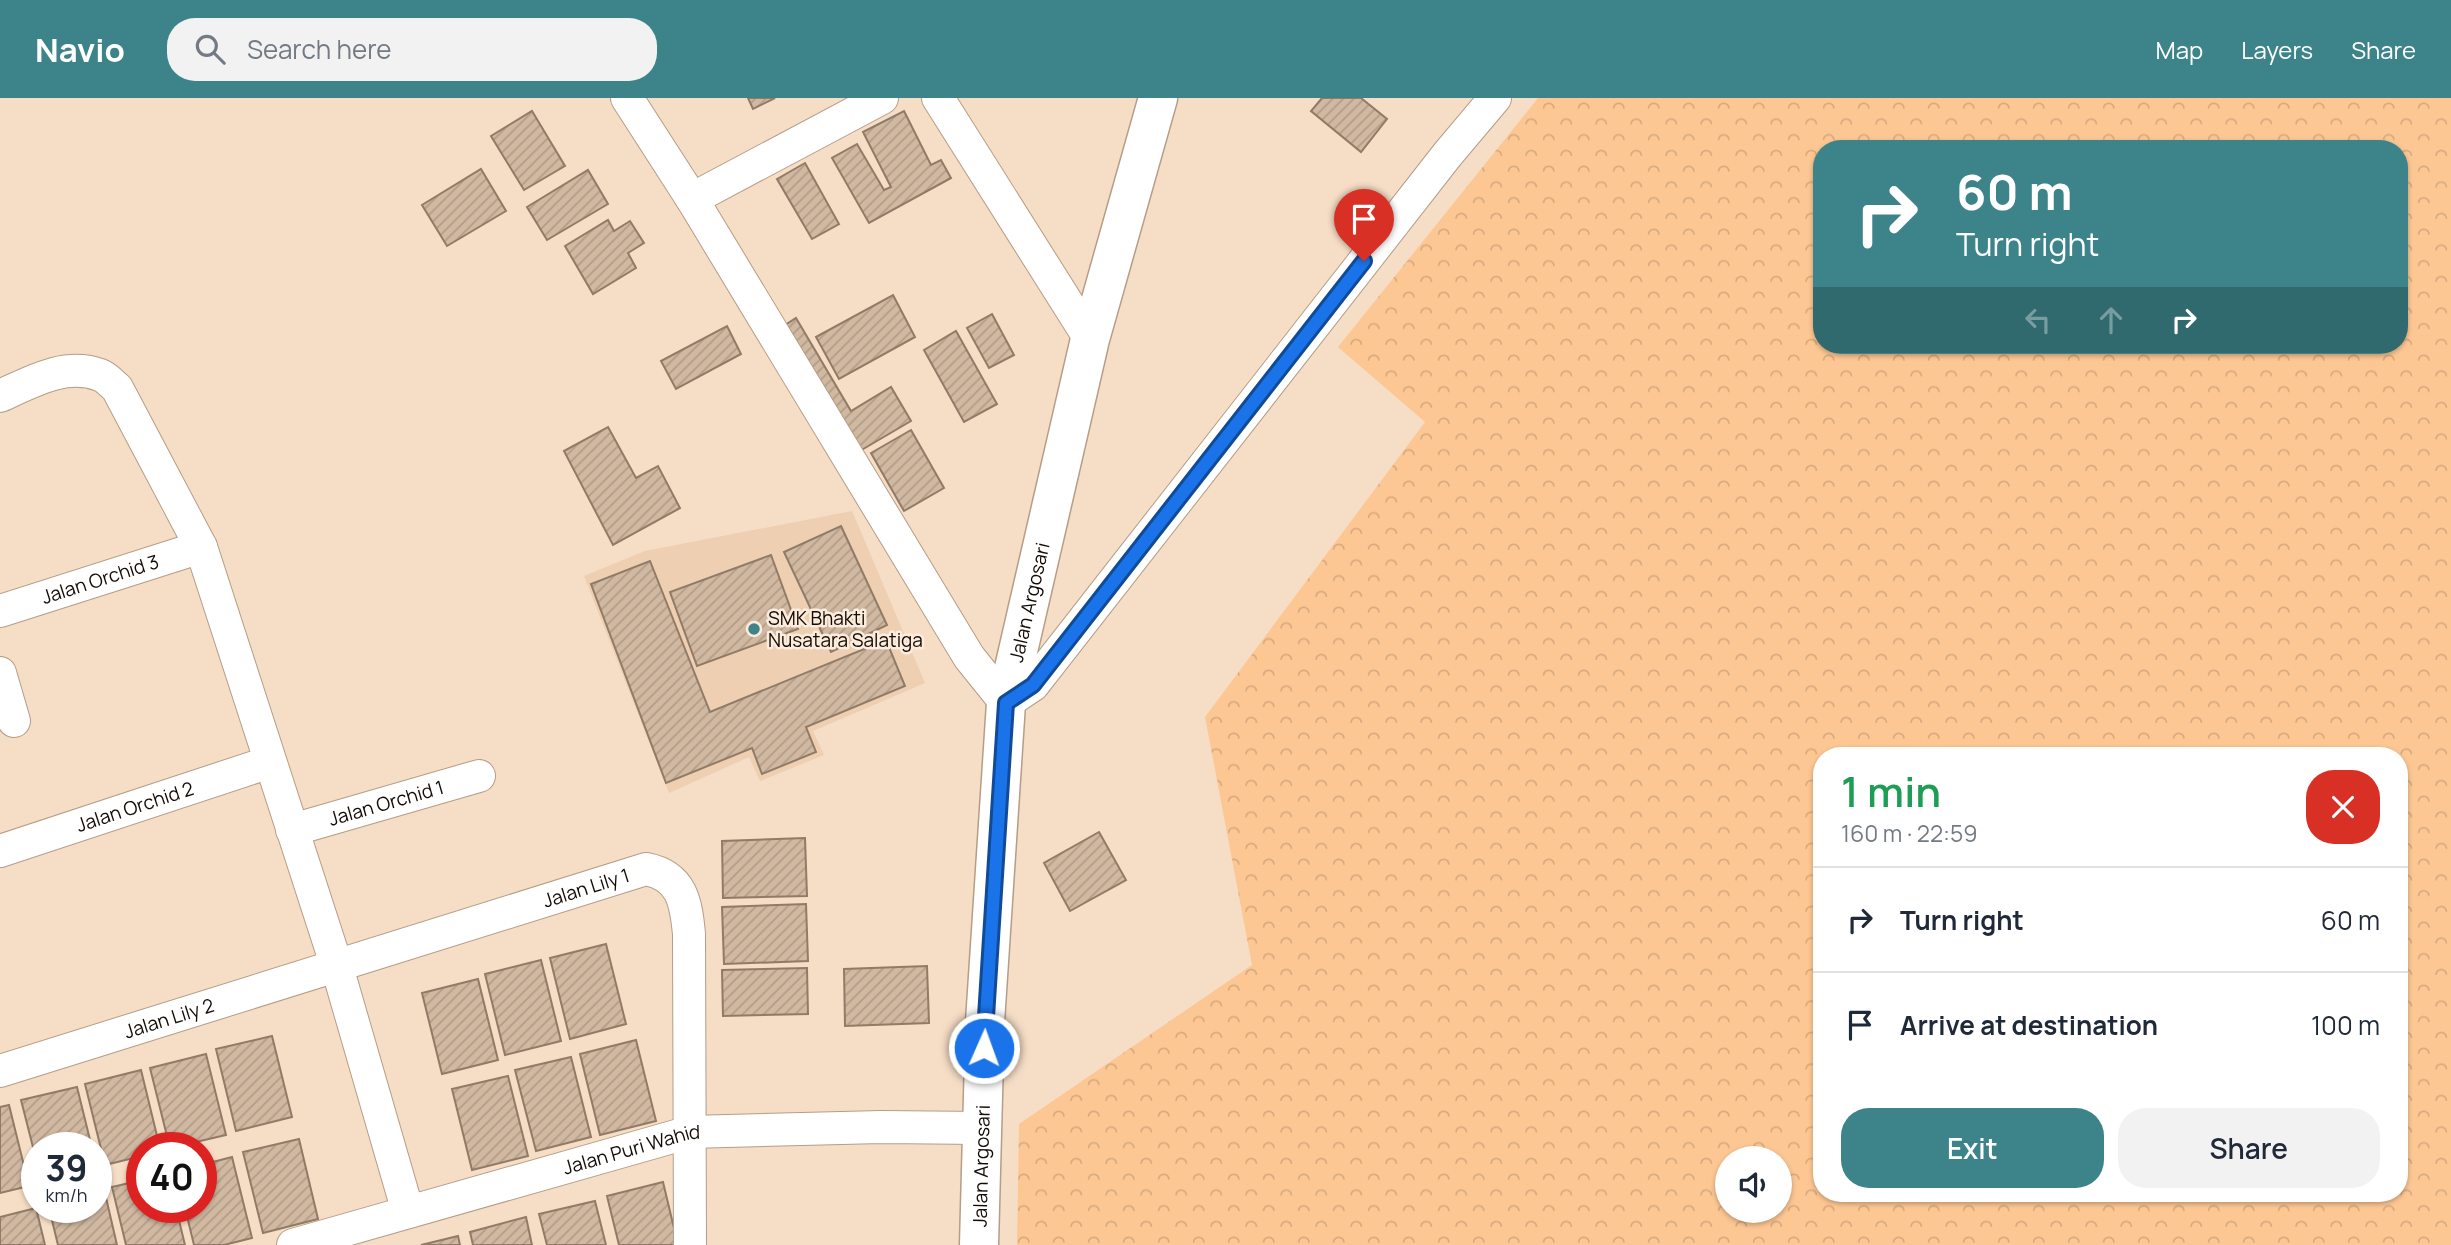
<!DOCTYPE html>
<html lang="en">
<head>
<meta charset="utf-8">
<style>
  body { margin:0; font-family:Manrope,sans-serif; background:#f2f2f3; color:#1f2937; height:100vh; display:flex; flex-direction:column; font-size:26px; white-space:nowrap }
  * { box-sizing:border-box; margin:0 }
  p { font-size:23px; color:#747a83 }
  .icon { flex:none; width:38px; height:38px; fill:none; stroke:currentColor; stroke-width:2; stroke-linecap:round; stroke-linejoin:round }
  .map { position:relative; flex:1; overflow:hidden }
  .drawer { position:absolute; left:1813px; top:649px; width:595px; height:455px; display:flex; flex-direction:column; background:#fff; border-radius:28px; box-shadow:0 2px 5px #0004 }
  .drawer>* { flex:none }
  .guide { position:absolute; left:1813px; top:42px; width:595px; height:214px; border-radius:28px; box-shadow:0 2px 5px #0004; background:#3c848a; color:#fff; overflow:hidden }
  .controls { position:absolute; left:1715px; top:1048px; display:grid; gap:14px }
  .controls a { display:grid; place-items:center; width:77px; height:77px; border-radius:50%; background:#fff; box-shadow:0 2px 5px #0004; font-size:35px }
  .speed { position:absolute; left:21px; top:1034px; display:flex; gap:14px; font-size:35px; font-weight:700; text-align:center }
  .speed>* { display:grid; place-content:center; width:91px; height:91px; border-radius:50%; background:#fff; box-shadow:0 2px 5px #0004; line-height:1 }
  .speed small { font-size:18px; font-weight:400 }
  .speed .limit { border:10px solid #d22; background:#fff; color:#111 }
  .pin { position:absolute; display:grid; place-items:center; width:60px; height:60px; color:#fff; margin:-72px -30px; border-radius:50% 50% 50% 0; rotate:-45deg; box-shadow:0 0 7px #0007 }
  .pin .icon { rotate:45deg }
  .me { position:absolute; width:77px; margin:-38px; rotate:2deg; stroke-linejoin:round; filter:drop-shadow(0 0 5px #0008) }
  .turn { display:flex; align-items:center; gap:24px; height:147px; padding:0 28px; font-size:32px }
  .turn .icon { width:91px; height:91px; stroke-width:2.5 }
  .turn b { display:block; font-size:49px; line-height:60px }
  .lanes { display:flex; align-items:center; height:66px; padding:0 28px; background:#0003; justify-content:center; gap:35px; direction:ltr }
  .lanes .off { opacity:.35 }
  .round { display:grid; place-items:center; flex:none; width:74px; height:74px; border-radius:28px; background:#f2f2f3 }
  .headline { display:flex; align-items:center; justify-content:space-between; height:119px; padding:0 28px }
  h1 { font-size:42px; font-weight:600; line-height:52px; color:#1e9e55 }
  .cta { display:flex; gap:14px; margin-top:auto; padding:14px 28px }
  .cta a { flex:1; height:80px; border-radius:28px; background:#3c848a; color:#fff; font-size:28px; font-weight:600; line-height:80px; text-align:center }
  .cta a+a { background:#f2f2f3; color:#1f2937 }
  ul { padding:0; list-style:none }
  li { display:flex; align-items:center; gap:21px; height:105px; padding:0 28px; border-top:2px solid #e0e1e3 }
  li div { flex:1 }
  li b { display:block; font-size:26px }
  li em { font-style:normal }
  header { display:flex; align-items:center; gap:42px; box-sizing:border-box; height:98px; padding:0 35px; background:#3c848a; color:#fff }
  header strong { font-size:33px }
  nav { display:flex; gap:38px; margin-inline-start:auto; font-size:24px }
  .search { width:490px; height:63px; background:#f2f2f3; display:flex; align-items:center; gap:18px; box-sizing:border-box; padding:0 24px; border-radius:28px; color:#747a83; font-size:26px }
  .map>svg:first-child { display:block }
  .built { fill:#eecfb2 }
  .forest { fill:url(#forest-crowns); fill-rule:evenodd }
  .building { fill:url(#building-hatch); stroke:#917b66; stroke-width:2 }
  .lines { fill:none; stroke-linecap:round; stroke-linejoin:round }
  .street-casing { stroke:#b59d87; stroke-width:34 }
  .secondary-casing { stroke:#b59d87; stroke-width:41 }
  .street { stroke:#fff; stroke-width:32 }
  .secondary { stroke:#fff; stroke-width:38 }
  .route-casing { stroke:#114b97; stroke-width:18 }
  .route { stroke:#1a73e8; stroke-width:12 }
  .poi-dot { fill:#3c848a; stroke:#fbecde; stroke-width:2.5 }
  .labels { text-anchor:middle; stroke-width:5; stroke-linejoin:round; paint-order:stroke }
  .street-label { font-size:19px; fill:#130b04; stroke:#fbecde }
  .poi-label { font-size:19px; fill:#130b04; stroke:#fbecde; text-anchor:start }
</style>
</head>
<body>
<header>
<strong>Navio</strong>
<div class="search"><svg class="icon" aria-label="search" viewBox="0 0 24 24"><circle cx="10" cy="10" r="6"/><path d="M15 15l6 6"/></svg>Search here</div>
<nav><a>Map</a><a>Layers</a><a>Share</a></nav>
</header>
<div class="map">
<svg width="2451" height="1147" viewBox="0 0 2451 1147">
  <defs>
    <pattern id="forest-crowns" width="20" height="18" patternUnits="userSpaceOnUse" patternTransform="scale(1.75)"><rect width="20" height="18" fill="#fdc793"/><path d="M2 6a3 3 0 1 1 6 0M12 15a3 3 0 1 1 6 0" fill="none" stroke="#d8aa7d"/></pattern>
    <pattern id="building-hatch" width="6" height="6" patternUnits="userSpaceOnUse" patternTransform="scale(1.75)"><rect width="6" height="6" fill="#d0b8a1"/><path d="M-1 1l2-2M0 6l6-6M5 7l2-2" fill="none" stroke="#b29d89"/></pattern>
  </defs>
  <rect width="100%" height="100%" fill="#f6ddc5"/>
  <polygon class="built" points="852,413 925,585 813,633 824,657 760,683 749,659 669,695 584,478 645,453"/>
  <path class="forest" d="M1538,0h913v1147h-1434l2,-121 233,-159 -47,-248 220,-295 -87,-75zM1822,51h577v196h-577zM1822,658h577v438h-577zM1727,1060h53v53h-53z"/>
  <g class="building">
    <polygon points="748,0 775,0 753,11"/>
    <polygon points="1322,0 1361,0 1387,21 1361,54 1311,13"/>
    <polygon points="532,13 565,68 524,92 491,38"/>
    <polygon points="904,13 931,67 941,62 951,80 869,125 832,60 857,46 884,92 891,89 863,34"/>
    <polygon points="805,65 839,126 812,141 777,81"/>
    <polygon points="481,71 506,113 447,148 422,107"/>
    <polygon points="588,72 608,106 547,142 527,109"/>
    <polygon points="608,122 614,133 630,123 644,145 628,155 636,170 593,196 565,148"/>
    <polygon points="893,197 915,239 839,281 816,239"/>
    <polygon points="992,216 1014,257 989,270 967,230"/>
    <polygon points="796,220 851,313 891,289 911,323 853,357 779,231"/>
    <polygon points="727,228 741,256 676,291 661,263"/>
    <polygon points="956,233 997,306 964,324 924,252"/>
    <polygon points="608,329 636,380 658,368 680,410 613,447 564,353"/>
    <polygon points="911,332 944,390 904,413 871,355"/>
    <polygon points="841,428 887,527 831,554 784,454"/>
    <polygon points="771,457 798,531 697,568 670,494"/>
    <polygon points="650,463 710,614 886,542 905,588 806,629 816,654 762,676 752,650 666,685 591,486"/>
    <polygon points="1099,734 1126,782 1070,813 1044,765"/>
    <polygon points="805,740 807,798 723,800 722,743"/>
    <polygon points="806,806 808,863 724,866 722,809"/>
    <polygon points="606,846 626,926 570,941 550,860"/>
    <polygon points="541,862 561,943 505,957 485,876"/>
    <polygon points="927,868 929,925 845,928 844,871"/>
    <polygon points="807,870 808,916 723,918 722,872"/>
    <polygon points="478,881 498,962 442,976 422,895"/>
    <polygon points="272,938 292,1019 236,1033 216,951"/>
    <polygon points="636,942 656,1023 600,1037 580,956"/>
    <polygon points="206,956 226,1037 170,1050 150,970"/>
    <polygon points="571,959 591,1039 536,1053 515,972"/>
    <polygon points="141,972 160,1050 142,1050 142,1058 105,1067 85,986"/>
    <polygon points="508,978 528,1058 472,1072 452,991"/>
    <polygon points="77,989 92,1050 37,1050 37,1065 21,1002"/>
    <polygon points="9,1007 29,1088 0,1095 0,1009"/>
    <polygon points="299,1041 318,1121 263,1135 243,1054"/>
    <polygon points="232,1059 252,1140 224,1147 194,1147 185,1110 201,1110 201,1067"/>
    <polygon points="142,1082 142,1110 176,1110 185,1147 126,1147 112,1089"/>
    <polygon points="663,1084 678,1147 619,1147 607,1098"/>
    <polygon points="104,1091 117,1147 58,1147 49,1110 96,1110 96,1093"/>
    <polygon points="595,1103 606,1147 547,1147 539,1116"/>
    <polygon points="36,1110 45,1147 0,1147 0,1119"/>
    <polygon points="526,1119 532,1147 473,1147 470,1134"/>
    <polygon points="458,1138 460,1147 421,1147"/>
  </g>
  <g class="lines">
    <g class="street-casing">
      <g id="street">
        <polyline points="627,0 692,101 969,559 1006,605 1033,587 1447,57 1495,0"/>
        <polyline points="938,0 1090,241"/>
        <polyline points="692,101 882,0"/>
        <path d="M0,298c31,-14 65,-34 100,-21 6,2 12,9 17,13l84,159 136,420 71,245"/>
        <path id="s1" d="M0,513l201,-64"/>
        <polyline points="0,575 14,623"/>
        <path id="s2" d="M292,732l187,-54"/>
        <path id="s3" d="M0,753l270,-89"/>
        <path id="s4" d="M0,973l646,-202c36,7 40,33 43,65l1,311"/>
        <path id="s5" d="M293,1147l397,-113 191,-5 101,1"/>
      </g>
    </g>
    <g class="secondary-casing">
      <g id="secondary">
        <path id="s6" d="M979,1147l6,-223 21,-319 84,-364 68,-241"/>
      </g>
    </g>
    <use href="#street" class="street"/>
    <use href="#secondary" class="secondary"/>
  </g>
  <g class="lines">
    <g class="route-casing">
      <polyline id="route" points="984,950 1006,605 1033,587 1364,163"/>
    </g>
    <use href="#route" class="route"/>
  </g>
  <circle class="poi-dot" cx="754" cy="531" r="7"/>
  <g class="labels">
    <g class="street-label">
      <text dy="7" stroke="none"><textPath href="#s1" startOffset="105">Jalan Orchid 3</textPath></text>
      <text dy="7" stroke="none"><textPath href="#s6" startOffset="646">Jalan Argosari</textPath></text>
      <text dy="7" stroke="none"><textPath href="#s2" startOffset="98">Jalan Orchid 1</textPath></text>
      <text dy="7" stroke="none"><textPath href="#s3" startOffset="142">Jalan Orchid 2</textPath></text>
      <text dy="7" stroke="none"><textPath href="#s4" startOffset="614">Jalan Lily 1</textPath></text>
      <text dy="7" stroke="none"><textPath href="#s4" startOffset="177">Jalan Lily 2</textPath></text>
      <text dy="7" stroke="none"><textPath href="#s5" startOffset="352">Jalan Puri Wahid</textPath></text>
      <text dy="7" stroke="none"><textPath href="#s6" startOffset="79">Jalan Argosari</textPath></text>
    </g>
    <g class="poi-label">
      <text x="768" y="527">SMK Bhakti<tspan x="768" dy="22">Nusatara Salatiga</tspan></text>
    </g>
  </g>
</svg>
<div class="controls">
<a><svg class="icon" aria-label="sound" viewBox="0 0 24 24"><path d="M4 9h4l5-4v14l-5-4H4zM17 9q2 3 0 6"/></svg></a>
</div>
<div class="speed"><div>39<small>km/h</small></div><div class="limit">40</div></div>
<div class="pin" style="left:1364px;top:163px;background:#d93025"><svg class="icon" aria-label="arrive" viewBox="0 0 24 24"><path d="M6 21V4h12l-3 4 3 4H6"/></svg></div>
<svg class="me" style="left:984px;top:950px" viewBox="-20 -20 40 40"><circle r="17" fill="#1a73e8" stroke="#fff" stroke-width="3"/><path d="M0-11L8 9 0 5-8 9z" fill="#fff"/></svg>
<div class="guide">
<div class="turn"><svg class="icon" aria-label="right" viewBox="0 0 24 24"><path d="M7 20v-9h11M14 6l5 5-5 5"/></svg><div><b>60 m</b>Turn right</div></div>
<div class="lanes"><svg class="icon off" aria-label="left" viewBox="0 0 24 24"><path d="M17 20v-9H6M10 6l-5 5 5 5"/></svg><svg class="icon off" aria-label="ahead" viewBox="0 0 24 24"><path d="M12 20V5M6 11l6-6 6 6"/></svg><svg class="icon" aria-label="right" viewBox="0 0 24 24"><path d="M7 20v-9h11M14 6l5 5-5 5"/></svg></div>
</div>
<section class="drawer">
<div class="headline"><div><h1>1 min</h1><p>160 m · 22:59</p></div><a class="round" style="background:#d93025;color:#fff"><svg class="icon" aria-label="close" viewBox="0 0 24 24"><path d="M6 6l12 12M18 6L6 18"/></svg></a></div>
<ul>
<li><svg class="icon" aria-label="right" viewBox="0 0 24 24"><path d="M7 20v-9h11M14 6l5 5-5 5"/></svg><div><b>Turn right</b></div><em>60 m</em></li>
<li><svg class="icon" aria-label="arrive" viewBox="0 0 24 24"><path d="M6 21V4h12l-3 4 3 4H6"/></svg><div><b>Arrive at destination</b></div><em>100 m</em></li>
</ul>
<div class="cta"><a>Exit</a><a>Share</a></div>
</section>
</div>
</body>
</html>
